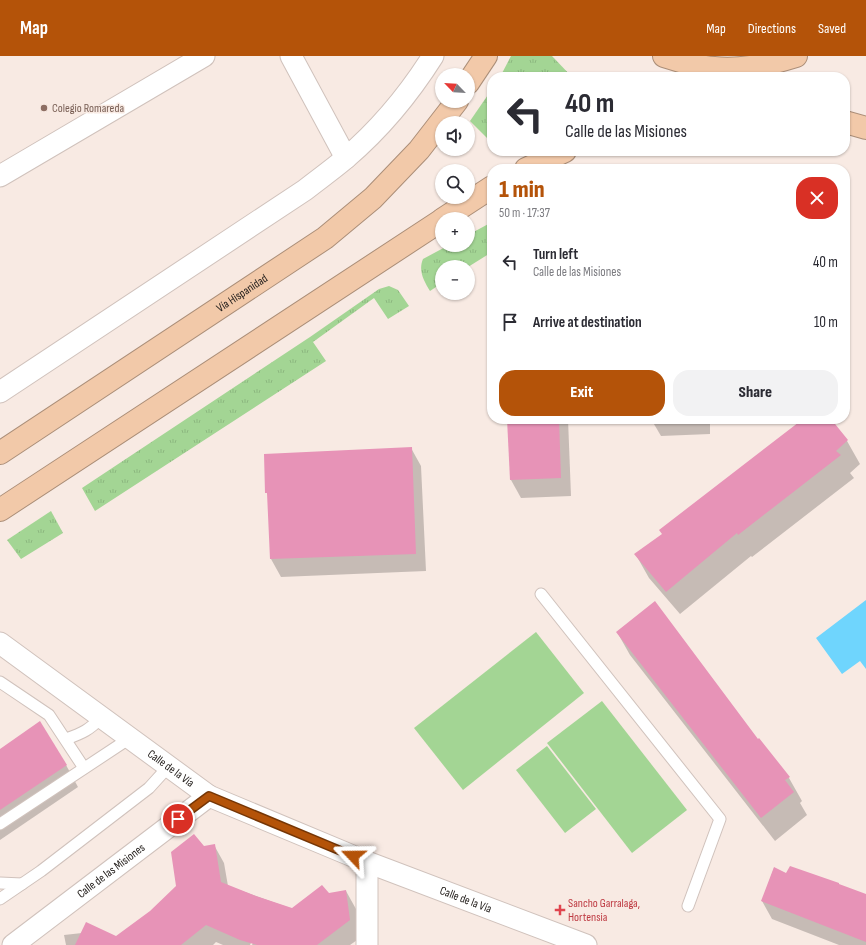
<!DOCTYPE html>
<html lang="en">
<head>
<meta charset="utf-8">
<style>
  body { margin:0; font-family:"Sofia Sans Condensed",sans-serif; background:#f2f2f3; color:#2b2b33; height:100vh; display:flex; flex-direction:column; font-size:15px; white-space:nowrap }
  * { box-sizing:border-box; margin:0 }
  p { font-size:13px; color:#7c7c81 }
  .icon { flex:none; width:22px; height:22px; fill:none; stroke:currentColor; stroke-width:2; stroke-linecap:round; stroke-linejoin:round }
  .map { position:relative; flex:1; overflow:hidden }
  .side { position:absolute; left:487px; top:108px; width:363px; height:260px; display:flex; flex-direction:column; background:#fff; border-radius:16px; box-shadow:0 1px 3px #0004 }
  .side>* { flex:none }
  .top-card { position:absolute; left:487px; top:16px; width:363px; height:84px; border-radius:16px; box-shadow:0 1px 3px #0004; background:#fff; color:#2b2b33; overflow:hidden }
  .needle { width:26px; rotate:295deg }
  .buttons { position:absolute; left:435px; top:12px; display:grid; gap:8px }
  .buttons a { display:grid; place-items:center; width:40px; height:40px; border-radius:50%; background:#fff; box-shadow:0 1px 3px #0004; font-size:20px }
  .pin { position:absolute; display:grid; place-items:center; width:34px; height:34px; color:#fff; margin:-17px; border:2px solid #fff; border-radius:50%; box-shadow:0 1px 4px #0007 }
  .me { position:absolute; width:44px; margin:-22px; rotate:293deg; stroke-linejoin:round; filter:drop-shadow(0 0 3px #0008) }
  .turn { display:flex; align-items:center; gap:14px; height:84px; padding:0 12px; font-size:18px }
  .turn .icon { width:52px; height:52px; stroke-width:2.5 }
  .turn b { display:block; font-size:28px; line-height:34px }
  .round { display:grid; place-items:center; flex:none; width:42px; height:42px; border-radius:16px; background:#f2f2f3 }
  .headline { display:flex; align-items:center; justify-content:space-between; height:68px; padding:0 12px }
  h1 { font-size:24px; font-weight:800; line-height:30px; color:#b45309 }
  .action { display:flex; gap:8px; margin-top:auto; padding:8px 12px }
  .action a { flex:1; height:46px; border-radius:16px; background:#b45309; color:#fff; font-size:16px; font-weight:800; line-height:46px; text-align:center }
  .action a+a { background:#f2f2f3; color:#2b2b33 }
  ul { padding:0; list-style:none }
  li { display:flex; align-items:center; gap:12px; height:60px; padding:0 12px }
  li div { flex:1 }
  li b { display:block; font-size:15px }
  li em { font-style:normal }
  header { display:flex; align-items:center; gap:24px; box-sizing:border-box; height:56px; padding:0 20px; background:#b45309; color:#fff }
  header strong { font-size:19px }
  nav { display:flex; gap:22px; margin-inline-start:auto; font-size:14px }
  .map>svg:first-child { display:block }
  .grass { fill:url(#grass-tufts) }
  .park { fill:#a3d594 }
  .water { fill:#6fd5fd }
  .shadow { fill:#0003 }
  .building { fill:#e793b7 }
  .lines { fill:none; stroke-linecap:round; stroke-linejoin:round }
  .lane-casing { stroke:#d0c2bc; stroke-width:13 }
  .street-casing { stroke:#d0c2bc; stroke-width:23 }
  .highway-casing { stroke:#ab8e78; stroke-width:24 }
  .lane { stroke:#fff; stroke-width:11 }
  .street { stroke:#fff; stroke-width:21 }
  .highway { stroke:#f2c9a9; stroke-width:22 }
  .route-casing { stroke:#753606; stroke-width:10 }
  .route { stroke:#b45309; stroke-width:7 }
  .education-dot { fill:#8d6e63; stroke:#f8eae3; stroke-width:1.5 }
  .health-dot { fill:#e0444e; stroke:#f8eae3; stroke-width:1.5 }
  .labels { text-anchor:middle; stroke-width:3; stroke-linejoin:round; paint-order:stroke }
  .education-label { font-size:12px; fill:#785e54; stroke:#f8eae3; text-anchor:start }
  .street-label { font-size:12px; fill:#26211e; stroke:#f8eae3 }
  .health-label { font-size:12px; fill:#be3a42; stroke:#f8eae3; text-anchor:start }
</style>
</head>
<body>
<header>
<strong>Map</strong>
<nav><a>Map</a><a>Directions</a><a>Saved</a></nav>
</header>
<div class="map">
<svg width="866" height="889" viewBox="0 0 866 889">
  <defs>
    <pattern id="grass-tufts" width="24" height="20" patternUnits="userSpaceOnUse"><rect width="24" height="20" fill="#a3d594"/><path d="M3 7l-1-3M5 7V3M7 7l1-3M15 17l-1-3M17 17v-4M19 17l1-3" fill="none" stroke="#8cb77f"/></pattern>
  </defs>
  <rect width="100%" height="100%" fill="#f8eae3"/>
  <g class="grass">
    <polygon points="511,0 552,0 572,21 500,21"/>
    <polygon points="492,33 492,87 470,65"/>
    <path d="M492,166v30l-24,15h-26v16l-12,8c-6,-10 -12,-20 -7,-32l26,-14h19v-10z"/>
    <polygon points="389,230 398,234 409,250 388,263 374,242 313,286 326,305 95,455 82,432 310,281 379,233"/>
    <polygon points="51,455 63,477 21,503 7,484"/>
  </g>
  <g class="park">
    <polygon points="536,576 584,637 463,734 414,672"/>
    <polygon points="602,645 687,754 632,797 547,687"/>
    <polygon points="547,690 596,753 565,777 516,714"/>
  </g>
  <polygon class="water" points="866,544 866,613 860,605 842,618 816,582"/>
  <g class="shadow">
    <polygon points="508,363 568,363 571,440 521,442 511,424"/>
    <polygon points="651,363 710,363 710,378 661,380"/>
    <polygon points="804,363 830,363 847,385 860,408 850,417 854,422 752,501 751,500 680,558 649,522 636,499 663,478"/>
    <polygon points="411,392 421,410 426,515 281,521 271,503 269,440 266,436"/>
    <polygon points="617,576 758,684 789,722 802,745 800,747 807,759 775,785 630,599"/>
    <polygon points="0,694 66,709 78,731 0,784"/>
    <polygon points="214,789 224,807 228,830 292,853 329,838 346,835 356,853 360,882 350,889 252,889 267,857 265,857 250,889 223,889 216,886 213,889 159,889 177,830 204,792"/>
    <polygon points="774,812 787,818 840,830 866,839 866,889 839,889 772,863 762,845"/>
    <polygon points="82,877 116,881 146,889 66,889 64,879"/>
  </g>
  <g class="building">
    <polygon points="507,363 559,363 561,422 510,424"/>
    <polygon points="803,363 831,363 848,384 836,395 841,399 738,479 737,477 666,536 634,498 662,478 659,474"/>
    <polygon points="412,391 416,498 270,503 267,437 265,437 264,398"/>
    <polygon points="655,545 758,683 759,682 790,721 785,724 794,736 761,762 616,576"/>
    <polygon points="40,665 67,709 0,754 0,693"/>
    <polygon points="194,778 204,790 215,788 221,826 256,840 292,852 322,829 329,837 346,834 350,864 317,889 257,889 240,884 206,869 181,889 75,889 86,866 116,880 150,855 176,830 171,796"/>
    <polygon points="790,810 839,827 839,828 866,838 866,886 761,845 774,811 786,817"/>
  </g>
  <g class="lines">
    <g class="lane-casing">
      <g id="lane">
        <polyline points="541,538 720,763 688,850"/>
        <polyline points="0,626 49,659 84,712"/>
        <path d="M66,683c17,-6 23,-9 36,-22"/>
        <polyline points="0,768 130,682"/>
        <polyline points="0,827 22,828"/>
        <polyline points="0,843 41,815 149,732 169,710"/>
      </g>
    </g>
    <g class="street-casing">
      <g id="street">
        <polyline points="291,0 346,102"/>
        <polyline points="0,120 204,0"/>
        <path d="M0,336l305,-202c14,-11 28,-21 41,-32 34,-29 63,-64 87,-102"/>
        <path id="s1" d="M0,587l209,153 158,66 219,83"/>
        <path id="s2" d="M13,889l196,-149"/>
        <polyline points="367,889 367,806"/>
      </g>
    </g>
    <g class="highway-casing">
      <g id="highway">
        <path d="M664,0c16,5 33,11 50,12 28,3 56,-4 82,-12"/>
        <polyline points="468,27 486,0"/>
        <polyline points="845,66 866,72"/>
        <polyline points="526,113 565,95"/>
        <polyline points="443,163 492,131"/>
        <path id="s3" d="M0,397l325,-215 48,-40 46,-48 38,-49"/>
        <polyline points="0,454 442,164"/>
      </g>
    </g>
    <use href="#lane" class="lane"/>
    <use href="#street" class="street"/>
    <use href="#highway" class="highway"/>
  </g>
  <g class="lines">
    <g class="route-casing">
      <polyline id="route" points="178,763 209,740 353,800"/>
    </g>
    <use href="#route" class="route"/>
  </g>
  <circle class="education-dot" cx="44" cy="52" r="4"/>
  <path class="health-dot" d="M558 848h4v4h4v4h-4v4h-4v-4h-4v-4h4z"/>
  <g class="labels">
    <g class="education-label">
      <text x="52" y="56">Colegio Romareda</text>
    </g>
    <g class="street-label">
      <text dy="4" stroke="none"><textPath href="#s3" startOffset="290">Vía Hispanidad</textPath></text>
      <text dy="4" stroke="none"><textPath href="#s1" startOffset="212">Calle de la Vía</textPath></text>
      <text dy="4" stroke="none"><textPath href="#s2" startOffset="123">Calle de las Misiones</textPath></text>
      <text dy="4" stroke="none"><textPath href="#s1" startOffset="536">Calle de la Vía</textPath></text>
    </g>
    <g class="health-label">
      <text x="568" y="851">Sancho Garralaga,<tspan x="568" dy="14">Hortensia</tspan></text>
    </g>
  </g>
</svg>
<div class="buttons">
<a><svg class="needle" viewBox="-14 -14 28 28"><path d="M0-13l5 13h-10z" fill="#e53935"/><path d="M0 13l5-13h-10z" fill="#7c7c81"/></svg></a>
<a><svg class="icon" aria-label="sound" viewBox="0 0 24 24"><path d="M4 9h4l5-4v14l-5-4H4zM17 9q2 3 0 6"/></svg></a>
<a><svg class="icon" aria-label="search" viewBox="0 0 24 24"><circle cx="10" cy="10" r="6"/><path d="M15 15l6 6"/></svg></a>
<a>+</a>
<a>−</a>
</div>
<div class="pin" style="left:178px;top:763px;background:#d93025"><svg class="icon" aria-label="arrive" viewBox="0 0 24 24"><path d="M6 21V4h12l-3 4 3 4H6"/></svg></div>
<svg class="me" style="left:353px;top:800px" viewBox="-20 -20 40 40"><path d="M0-17L14 15 0 8-14 15z" fill="#b45309" stroke="#fff" stroke-width="4"/></svg>
<div class="top-card">
<div class="turn"><svg class="icon" aria-label="left" viewBox="0 0 24 24"><path d="M17 20v-9H6M10 6l-5 5 5 5"/></svg><div><b>40 m</b>Calle de las Misiones</div></div>
</div>
<section class="side">
<div class="headline"><div><h1>1 min</h1><p>50 m · 17:37</p></div><a class="round" style="background:#d93025;color:#fff"><svg class="icon" aria-label="close" viewBox="0 0 24 24"><path d="M6 6l12 12M18 6L6 18"/></svg></a></div>
<ul>
<li><svg class="icon" aria-label="left" viewBox="0 0 24 24"><path d="M17 20v-9H6M10 6l-5 5 5 5"/></svg><div><b>Turn left</b><p>Calle de las Misiones</p></div><em>40 m</em></li>
<li><svg class="icon" aria-label="arrive" viewBox="0 0 24 24"><path d="M6 21V4h12l-3 4 3 4H6"/></svg><div><b>Arrive at destination</b></div><em>10 m</em></li>
</ul>
<div class="action"><a>Exit</a><a>Share</a></div>
</section>
</div>
</body>
</html>
